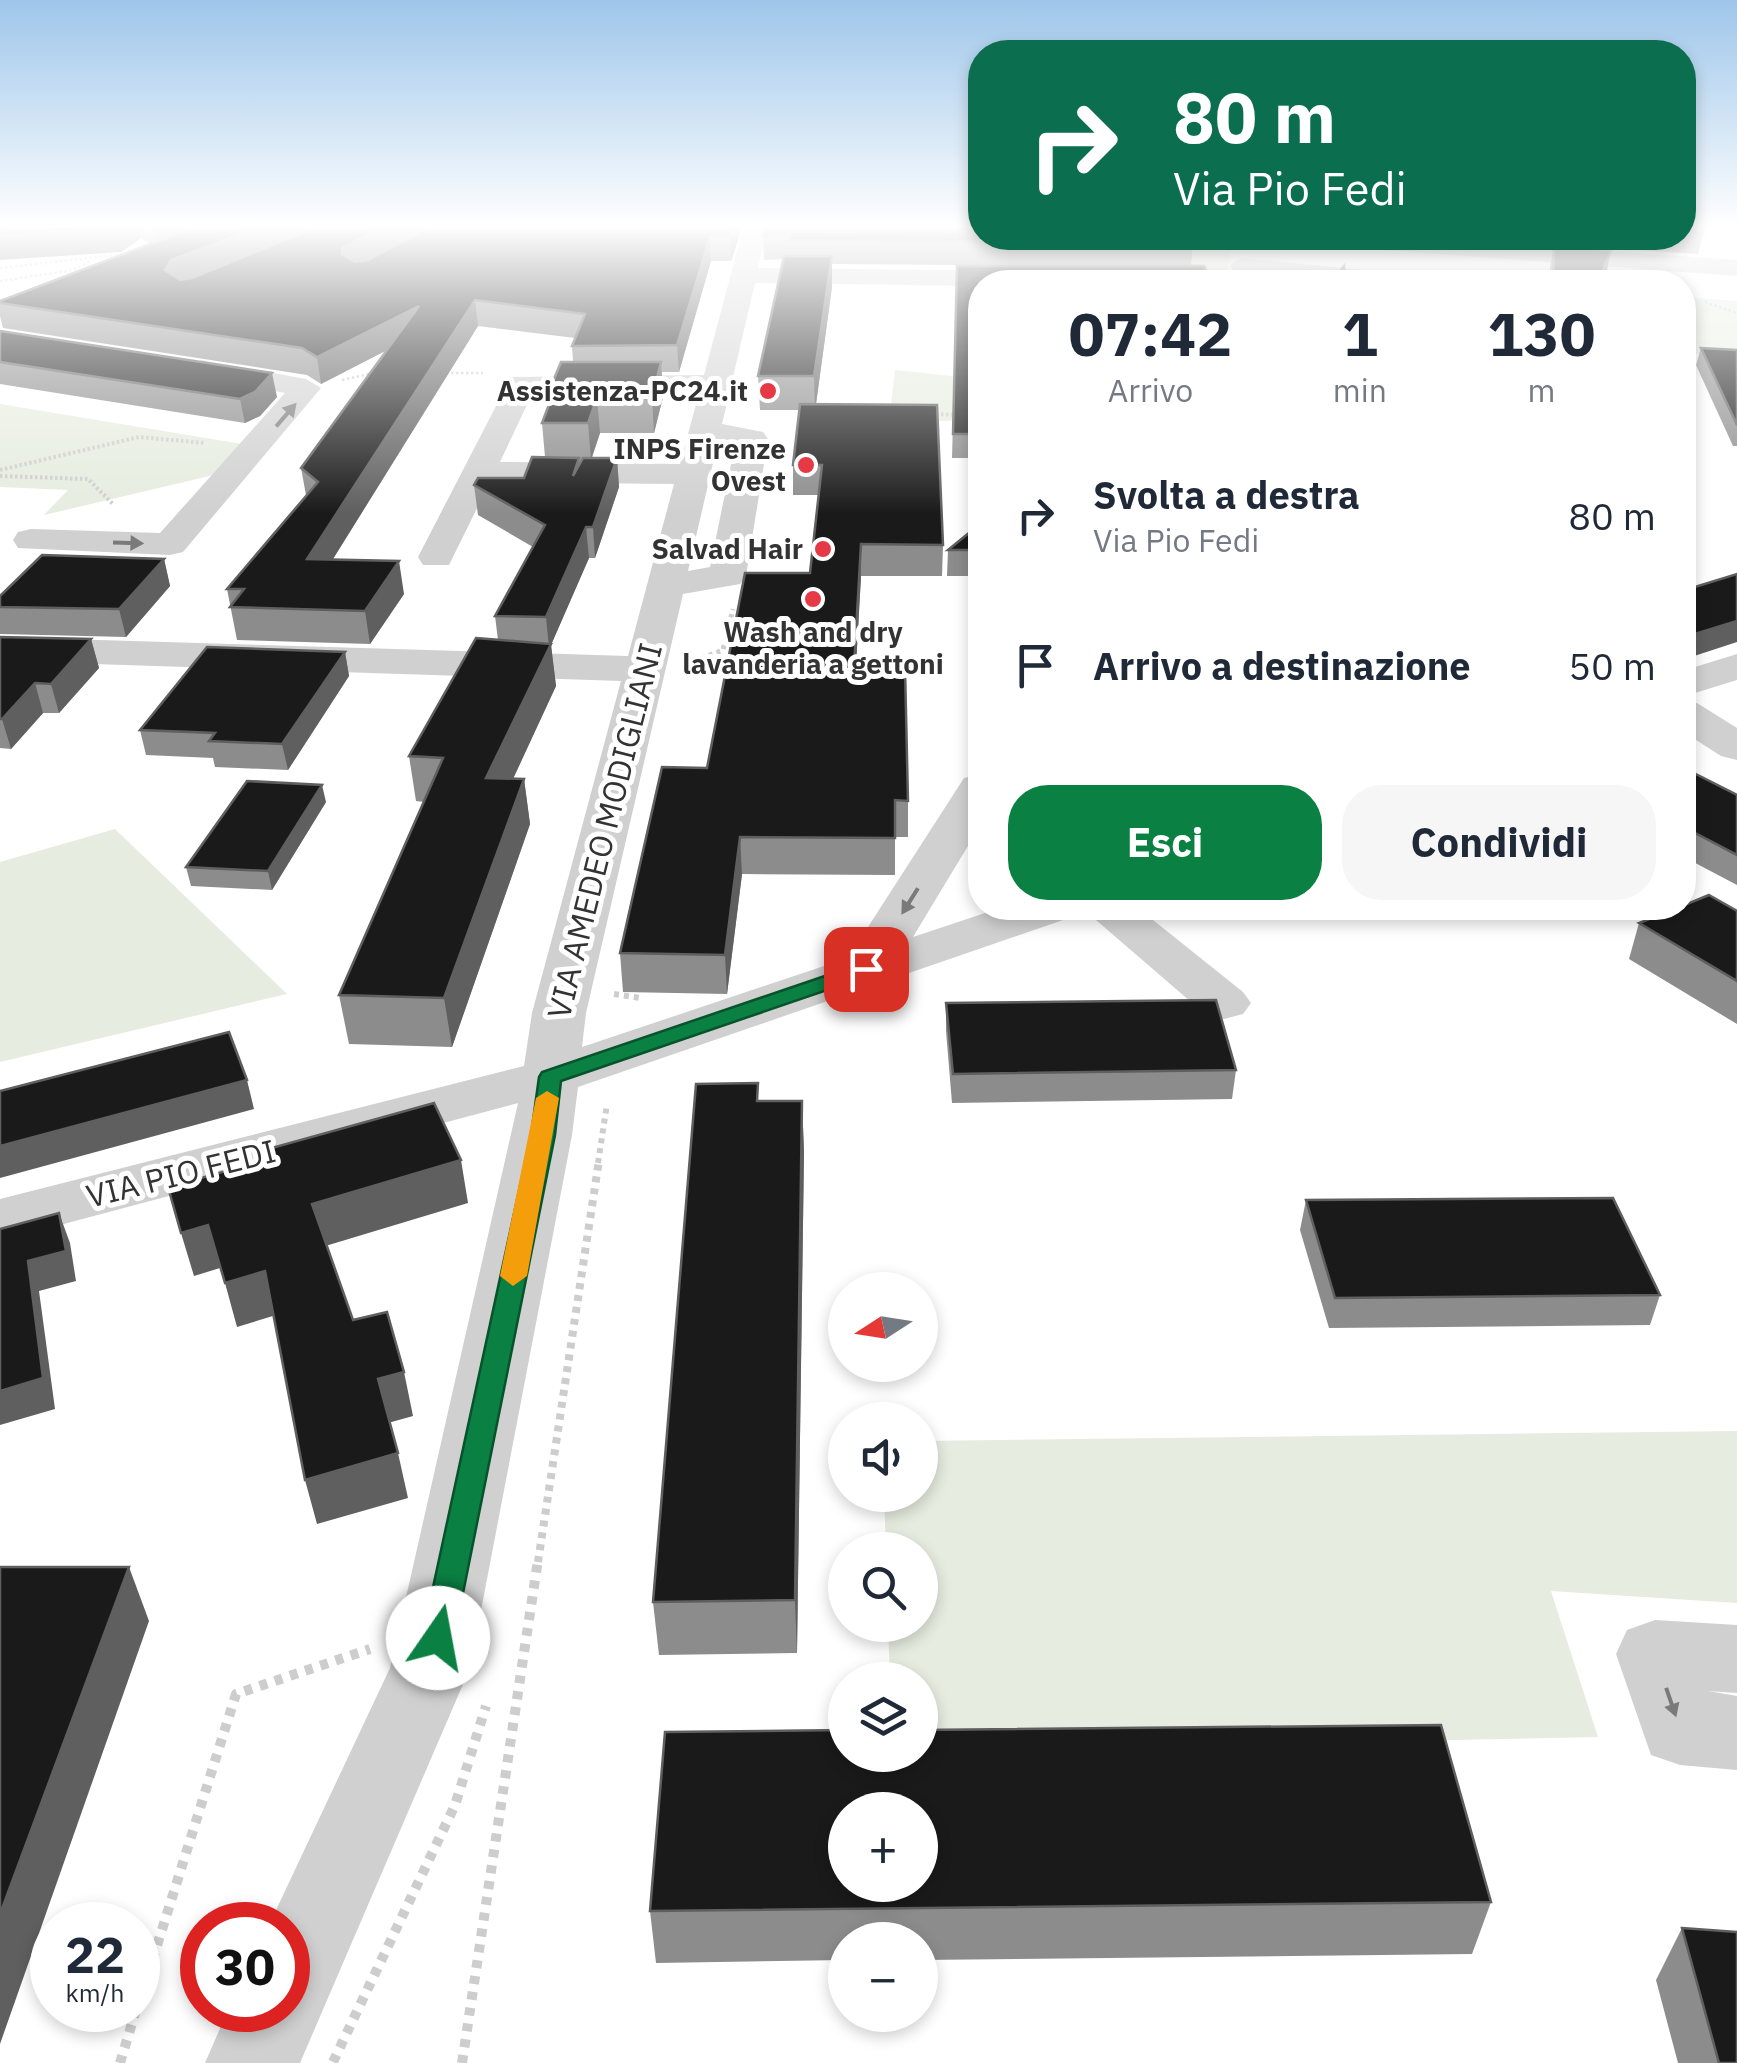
<!DOCTYPE html>
<html lang="it">
<head>
<meta charset="utf-8">
<style>
  body { margin:0; font-family:"IBM Plex Sans",sans-serif; background:#f6f6f7; color:#1f2937; height:100vh; display:flex; flex-direction:column; font-size:38px; white-space:nowrap }
  * { box-sizing:border-box; margin:0 }
  p { font-size:32px; color:#747a83 }
  .icon { flex:none; width:55px; height:55px; fill:none; stroke:currentColor; stroke-width:2; stroke-linecap:round; stroke-linejoin:round }
  .map { position:relative; flex:1; overflow:hidden }
  .sheet { position:absolute; left:968px; top:270px; width:728px; height:650px; display:flex; flex-direction:column; background:#fff; border-radius:40px; box-shadow:0 5px 15px #0003 }
  .sheet>* { flex:none }
  .guide { position:absolute; left:968px; top:40px; width:728px; height:210px; border-radius:40px; box-shadow:0 5px 15px #0003; background:#0b6e4f; color:#fff; overflow:hidden }
  .needle { width:65px; rotate:258deg }
  .buttons { position:absolute; left:828px; top:1272px; display:grid; gap:20px }
  .buttons a { display:grid; place-items:center; width:110px; height:110px; border-radius:50%; background:#fff; box-shadow:0 5px 15px #0003; font-size:50px }
  .speed { position:absolute; left:30px; top:1902px; display:flex; gap:20px; font-size:50px; font-weight:700; text-align:center }
  .speed>* { display:grid; place-content:center; width:130px; height:130px; border-radius:50%; background:#fff; box-shadow:0 5px 15px #0003; line-height:1 }
  .speed small { font-size:25px; font-weight:400 }
  .speed .limit { border:15px solid #d22; background:#fff; color:#111 }
  .pin { position:absolute; display:grid; place-items:center; width:85px; height:85px; color:#fff; margin:-42px; border-radius:20px; box-shadow:0 5px 15px #0006 }
  .me { position:absolute; width:110px; margin:-55px; rotate:12deg; stroke-linejoin:round; filter:drop-shadow(0 0 8px #0008) }
  .turn { display:flex; align-items:center; gap:35px; height:210px; padding:0 40px; font-size:45px }
  .turn .icon { width:130px; height:130px; stroke-width:2.5 }
  .turn b { display:block; font-size:70px; line-height:85px }
  .eta { display:flex; justify-content:space-evenly; align-items:center; height:170px; text-align:center }
  .eta b { font-size:60px; font-weight:800; line-height:70px }
  .cta { display:flex; gap:20px; margin-top:auto; padding:20px 40px }
  .cta a { flex:1; height:115px; border-radius:40px; background:#0b8043; color:#fff; font-size:40px; font-weight:800; line-height:115px; text-align:center }
  .cta a+a { background:#f6f6f7; color:#1f2937 }
  ul { padding:0; list-style:none }
  li { display:flex; align-items:center; gap:30px; height:150px; padding:0 40px }
  li div { flex:1 }
  li b { display:block; font-size:38px }
  li em { font-style:normal }
  .map>svg:first-child { display:block }
  .green { fill:#e6ecdf }
  .lines { fill:none; stroke-linecap:round; stroke-linejoin:round }
  .path-far5 { stroke:#cdcdcd; stroke-width:2.5; stroke-dasharray:2.5 2.5; stroke-linecap:butt }
  .path-far4 { stroke:#cdcdcd; stroke-width:4; stroke-dasharray:2.5 2.5; stroke-linecap:butt }
  .path-far3 { stroke:#cdcdcd; stroke-width:5; stroke-dasharray:4 4; stroke-linecap:butt }
  .path-far2 { stroke:#cdcdcd; stroke-width:6; stroke-dasharray:5 5; stroke-linecap:butt }
  .path-far1 { stroke:#cdcdcd; stroke-width:8; stroke-dasharray:6 6; stroke-linecap:butt }
  .path { stroke:#cdcdcd; stroke-width:10; stroke-dasharray:8 8; stroke-linecap:butt }
  .minor { fill:#d0d0d0; fill-rule:evenodd }
  .wall { fill:#8c8c8c }
  .shaded-wall { fill:#5f5f5f }
  .building { fill:#1a1a1a; stroke:#5f5f5f; stroke-width:2.5; fill-rule:evenodd }
  .oneway { fill:#7a7a7a }
  .route { fill:#0b8043; stroke:#07532c; stroke-width:2.5 }
  .slow { fill:#f59e0b }
  .poi-dot { fill:#e63946; stroke:#fff; stroke-width:4 }
  .labels { text-anchor:middle; stroke-width:10; stroke-linejoin:round; paint-order:stroke }
  .far-poi-label { font-size:28px; font-weight:bold; fill:#333; stroke:#fff; text-anchor:end }
  .street-label { font-size:32px; fill:#333; stroke:#fff }
</style>
</head>
<body>
<div class="map">
<svg width="1737" height="2063" viewBox="0 0 1737 2063">
  <rect width="100%" height="100%" fill="#fff"/>
  <g class="green">
    <polygon points="1186,238 1232,238 1227,275 1100,275"/>
    <polygon points="1682,297 1737,301 1737,357 1683,353"/>
    <polygon points="895,370 980,379 980,421 889,421"/>
    <polygon points="0,404 242,444 218,474 44,515 68,490 0,487"/>
    <polygon points="115,829 287,994 0,1062 0,862"/>
    <polygon points="1737,1431 1737,1603 1551,1591 1598,1737 920,1751 920,1680 890,1680 888,1625 920,1625 920,1550 886,1550 884,1495 920,1495 920,1441"/>
  </g>
  <g class="lines">
    <g class="path-far5">
      <polyline points="0,268 133,253"/>
      <polyline points="0,281 74,270 90,261"/>
      <polyline points="1705,302 1737,313"/>
      <polyline points="441,373 483,373"/>
      <polyline points="342,380 378,372"/>
    </g>
    <g class="path-far4">
      <polyline points="931,414 959,415"/>
      <polyline points="0,470 139,437 205,443"/>
      <polyline points="0,476 88,479 113,504"/>
    </g>
    <polyline class="path-far3" points="694,661 723,650 733,609"/>
    <g class="path-far2">
      <polyline points="614,994 640,998"/>
      <polyline points="598,1163 607,1104"/>
    </g>
    <polyline class="path-far1" points="538,1562 599,1160"/>
    <g class="path">
      <polyline points="138,2006 236,1694 370,1649"/>
      <polyline points="333,2062 455,1805 486,1706"/>
      <polyline points="120,2063 136,2010"/>
      <polyline points="462,2063 538,1560"/>
    </g>
    <g class="minor">
      <path d="M744,225h24l-10,43 273,3 13,8 -64,3v4l-225,-3 -33,141 41,8 5,7 -22,137 -6,8 -57,10 -97,419 -4,34 266,-89 116,-180 16,-4v52l-67,111 87,-29h73l-7,11 -488,168 -6,48 -102,533 -170,395h-95l23,-53h60v-85h-19l121,-257 128,-565 -518,138v-42l524,-133 8,-53 89,-332 -621,-20v-24l628,19 46,-172 -184,-2 -41,83h-26l-5,-8 93,-180 193,-2zM533,392l166,1 -19,71 -180,-2zM718,442l17,3 -25,122 -22,4z"/>
      <polygon points="1306,238 1416,238 1737,260 1737,276 1318,245"/>
      <polygon points="1243,258 1404,274 1417,282 1330,282 1245,274 1246,282 1124,279 1137,271 1234,271 1230,266 1234,261"/>
      <polygon points="201,360 306,379 321,388 183,552 170,555 18,548 13,540 18,532 31,529 160,533 285,393 191,375 186,369"/>
      <polygon points="1737,654 1737,680 1682,697 1682,671"/>
      <polygon points="1682,699 1697,703 1737,728 1737,760 1721,756 1682,731"/>
      <polygon points="1082,908 1138,908 1243,992 1251,1003 1243,1014 1224,1019 1205,1014"/>
      <polygon points="1655,1620 1737,1625 1737,1693 1708,1691 1737,1696 1737,1770 1680,1765 1651,1755 1616,1654 1627,1630"/>
    </g>
  </g>
  <g class="wall">
    <polygon points="0,225 743,225 731,261 711,261 679,372 662,372 663,397 654,433 600,433 592,458 617,458 619,487 595,558 589,558 551,645 556,686 513,779 524,779 530,824 452,1047 349,1044 339,995 424,802 416,801 409,756 498,640 495,616 533,547 478,515 474,485 524,478 545,457 542,423 550,402 549,391 573,362 572,346 575,338 478,326 333,559 404,594 370,644 237,640 227,589 306,495 301,468 387,350 321,384 307,375 3,328 0,316 0,301 150,244 141,238 121,252"/>
    <polygon points="765,225 1063,240 1193,243 1191,266 1213,282 980,282 980,458 952,458 957,266 1075,266 832,264 832,287 816,404 943,545 942,576 861,576 856,667 908,801 908,837 895,837 895,875 742,874 727,994 623,992 620,953 707,768 810,573 818,495 793,495 793,465 799,410 760,410 758,376 784,259 764,260 763,236"/>
    <polygon points="1682,225 1705,227 1698,254 1626,249 1619,239 1616,248 1552,244 1552,238 1682,238"/>
    <polygon points="1554,246 1607,270 1602,282 1550,282 1550,266"/>
    <polygon points="0,331 277,397 260,416 245,423 0,384"/>
    <polygon points="1701,348 1737,350 1737,446 1733,446 1696,365"/>
    <polygon points="980,524 980,593 974,592 975,576 947,576 948,550"/>
    <polygon points="164,559 170,586 126,637 0,634 0,596"/>
    <polygon points="0,637 91,639 99,668 59,713 43,713 11,749 0,748"/>
    <polygon points="345,652 349,676 288,770 215,767 213,758 146,755 140,730"/>
    <polygon points="1682,767 1737,795 1737,885 1682,856"/>
    <polygon points="326,802 272,890 191,886 186,867"/>
    <polygon points="980,816 980,840 977,838 978,820"/>
    <polygon points="1737,911 1737,1024 1629,959 1639,923"/>
    <polygon points="946,1003 1236,1070 1232,1099 952,1103 946,1031"/>
    <polygon points="758,1101 802,1101 804,1152 797,1653 659,1655 653,1602"/>
    <polygon points="1306,1200 1660,1295 1650,1325 1329,1328 1300,1230"/>
    <polygon points="1491,1902 1472,1954 920,1960 920,1940 845,1940 845,1960 656,1963 650,1911"/>
    <polygon points="1682,1928 1737,2063 1678,2063 1656,1980"/>
  </g>
  <g class="shaded-wall">
    <polygon points="121,225 138,225 141,238 121,252 0,260 0,236"/>
    <polygon points="155,225 327,225 170,295 158,249 153,226"/>
    <polygon points="386,225 432,225 346,272 342,248"/>
    <polygon points="734,225 743,225 731,261 730,237"/>
    <polygon points="710,237 711,261 679,372 677,345"/>
    <polygon points="1611,250 1607,270 1602,282 1598,282"/>
    <polygon points="832,256 832,287 815,411 814,376"/>
    <polygon points="475,300 478,326 313,591 307,559"/>
    <polygon points="419,306 422,332 321,384 317,357"/>
    <polygon points="661,362 663,397 654,433 652,398"/>
    <polygon points="272,373 277,397 260,416 245,423 240,399"/>
    <polygon points="597,398 600,433 591,459 588,423"/>
    <polygon points="617,458 619,487 595,558 593,527"/>
    <polygon points="586,527 589,558 551,645 556,686 492,824 486,778 549,648 546,617"/>
    <polygon points="861,544 861,576 854,701 854,667"/>
    <polygon points="164,559 170,586 126,637 119,609"/>
    <polygon points="399,561 404,594 370,644 365,611"/>
    <polygon points="1737,621 1737,642 1682,660 1682,638"/>
    <polygon points="91,639 99,668 59,713 51,684"/>
    <polygon points="345,652 349,676 288,770 282,744"/>
    <polygon points="35,683 43,713 11,749 2,719"/>
    <polygon points="524,779 530,824 452,1047 444,998"/>
    <polygon points="322,785 326,802 272,890 268,871"/>
    <polygon points="740,837 742,874 727,994 725,955"/>
    <polygon points="247,1080 254,1109 0,1178 0,1146"/>
    <polygon points="802,1101 804,1152 797,1653 795,1600"/>
    <polygon points="461,1160 468,1203 322,1247 312,1204"/>
    <polygon points="59,1213 70,1243 76,1281 39,1291 55,1409 0,1425 0,1391 28,1261"/>
    <polygon points="208,1225 220,1268 194,1276 181,1233"/>
    <polygon points="265,1271 276,1315 237,1327 225,1283"/>
    <polygon points="404,1372 413,1416 388,1423 378,1379"/>
    <polygon points="398,1453 408,1498 317,1524 305,1480"/>
    <polygon points="129,1567 149,1621 0,2044 0,1914"/>
  </g>
  <g class="building">
    <polygon points="0,225 121,225 116,228 0,236"/>
    <polygon points="200,225 264,225 171,260 165,270 180,280 192,278 321,225 386,225 342,248 342,254 355,262 368,260 434,225 734,225 730,237 710,237 677,345 572,346 585,314 475,300 307,559 399,561 365,611 230,607 244,589 227,589 318,482 301,468 419,306 317,357 302,348 0,303 0,301"/>
    <polygon points="765,225 980,225 980,238 1062,238 1063,240 1064,238 1190,238 1193,243 789,240 790,235 763,236"/>
    <polygon points="1554,246 1611,250 1598,282 1553,282"/>
    <polygon points="784,256 832,256 814,376 758,376"/>
    <polygon points="957,266 1204,266 1213,282 1148,282 1153,275 1008,276 1008,282 980,282 980,434 953,434"/>
    <polygon points="1344,266 1345,282 1331,282"/>
    <polygon points="1377,274 1462,282 1375,282"/>
    <polygon points="0,331 272,373 255,392 240,399 0,362"/>
    <polygon points="1701,348 1737,350 1737,425"/>
    <polygon points="561,362 661,362 652,398 597,398 588,423 542,423 554,391 549,391"/>
    <polygon points="800,404 937,405 943,545 861,544 854,667 905,668 908,801 895,800 895,838 740,837 725,955 620,953 662,767 707,768 745,573 810,573 822,465 793,465"/>
    <polygon points="532,457 579,458 573,476 583,458 617,458 593,527 586,527 546,617 495,616 545,525 474,485 478,478 524,478"/>
    <polygon points="980,524 980,550 948,550"/>
    <polygon points="42,555 164,559 119,609 0,607 0,596"/>
    <polygon points="1737,574 1737,621 1682,638 1682,591"/>
    <polygon points="0,637 91,639 51,684 35,683 2,719 0,719"/>
    <polygon points="476,638 551,644 486,778 524,779 444,998 339,995 443,758 409,756"/>
    <polygon points="207,647 345,652 282,744 209,741 215,733 140,730"/>
    <polygon points="1682,767 1737,795 1737,855 1682,826"/>
    <polygon points="247,781 322,785 268,871 186,867"/>
    <polygon points="1709,895 1737,911 1737,981 1639,923 1678,908 1682,908 1682,906"/>
    <polygon points="1216,1000 1236,1070 953,1074 946,1003"/>
    <polygon points="229,1032 247,1080 0,1146 0,1091"/>
    <polygon points="758,1083 757,1101 802,1101 795,1600 653,1602 696,1084"/>
    <polygon points="434,1103 461,1160 312,1204 353,1320 387,1312 404,1372 378,1379 398,1453 305,1480 265,1271 225,1283 208,1225 181,1233 168,1187 259,1162 268,1149"/>
    <polygon points="1613,1198 1660,1295 1335,1298 1306,1200"/>
    <polygon points="59,1213 66,1251 28,1261 43,1378 0,1391 0,1229"/>
    <polygon points="0,1567 129,1567 0,1914"/>
    <path d="M1441,1725l50,177 -841,9 15,-179 180,-2v25h75v-25zM845,1810h75v75h-75z"/>
    <polygon points="1682,1928 1737,1932 1737,2063 1719,2063"/>
  </g>
  <defs><path id="oneway-solid" d="M-6-.8H1V-3.2L6.5 0L1 3.2V.8H-6Z" transform="scale(2.5)"/></defs>
  <g class="oneway">
    <use href="#oneway-solid" transform="translate(286 415) rotate(-49)"/>
    <use href="#oneway-solid" transform="translate(128 543) rotate(2)"/>
    <use href="#oneway-solid" transform="translate(910 901) rotate(122)"/>
    <use href="#oneway-solid" transform="translate(1671 1702) rotate(71)"/>
  </g>
  <linearGradient id="sky" x2="0" y2="1"><stop stop-color="#9ec6ea"/><stop offset="0.44" stop-color="#fff"/><stop offset="1" stop-color="#fff" stop-opacity="0"/></linearGradient>
  <rect width="1737" height="514" fill="url(#sky)"/>
  <polygon class="route" points="866,962 877,969 874,974 561,1081 555,1135 454,1638 449,1648 438,1652 427,1648 422,1638 531,1135 539,1077 542,1072"/>
  <polygon class="slow" points="547,1091 559,1098 527,1276 513,1286 500,1276 536,1098"/>
  <g class="poi-dot">
    <circle cx="768" cy="391" r="10"/>
    <circle cx="806" cy="465" r="10"/>
    <circle cx="823" cy="549" r="10"/>
    <circle cx="813" cy="599" r="10"/>
  </g>
  <g class="labels">
    <g class="far-poi-label">
      <text x="748" y="401">Assistenza-PC24.it</text>
      <text x="786" y="459">INPS Firenze<tspan x="786" dy="32">Ovest</tspan></text>
      <text x="803" y="559">Salvad Hair</text>
      <text x="813" y="642" text-anchor="middle">Wash and dry<tspan x="813" dy="32">lavanderia a gettoni</tspan></text>
    </g>
    <g class="street-label">
      <text transform="translate(605 831) rotate(-76)" y="11">VIA AMEDEO MODIGLIANI</text>
      <text transform="translate(181 1174) rotate(-14)" y="11">VIA PIO FEDI</text>
    </g>
  </g>
</svg>
<div class="buttons">
<a><svg class="needle" viewBox="-14 -14 28 28"><path d="M0-13l5 13h-10z" fill="#e53935"/><path d="M0 13l5-13h-10z" fill="#747a83"/></svg></a>
<a><svg class="icon" aria-label="sound" viewBox="0 0 24 24"><path d="M4 9h4l5-4v14l-5-4H4zM17 9q2 3 0 6"/></svg></a>
<a><svg class="icon" aria-label="search" viewBox="0 0 24 24"><circle cx="10" cy="10" r="6"/><path d="M15 15l6 6"/></svg></a>
<a><svg class="icon" aria-label="layers" viewBox="0 0 24 24"><path d="M12 4l9 5-9 5-9-5zM3 14l9 5 9-5"/></svg></a>
<a>+</a>
<a>−</a>
</div>
<div class="speed"><div>22<small>km/h</small></div><div class="limit">30</div></div>
<div class="pin" style="left:866px;top:969px;background:#d93025"><svg class="icon" aria-label="arrive" viewBox="0 0 24 24"><path d="M6 21V4h12l-3 4 3 4H6"/></svg></div>
<svg class="me" style="left:438px;top:1638px" viewBox="-20 -20 40 40"><circle r="19" fill="#fff"/><path d="M0-13L10 11 0 6-10 11z" fill="#0b8043"/></svg>
<div class="guide">
<div class="turn"><svg class="icon" aria-label="right" viewBox="0 0 24 24"><path d="M7 20v-9h11M14 6l5 5-5 5"/></svg><div><b>80 m</b>Via Pio Fedi</div></div>
</div>
<section class="sheet">
<div class="eta">
<div><b>07:42</b><p>Arrivo</p></div>
<div><b>1</b><p>min</p></div>
<div><b>130</b><p>m</p></div>
</div>
<ul>
<li><svg class="icon" aria-label="right" viewBox="0 0 24 24"><path d="M7 20v-9h11M14 6l5 5-5 5"/></svg><div><b>Svolta a destra</b><p>Via Pio Fedi</p></div><em>80 m</em></li>
<li><svg class="icon" aria-label="arrive" viewBox="0 0 24 24"><path d="M6 21V4h12l-3 4 3 4H6"/></svg><div><b>Arrivo a destinazione</b></div><em>50 m</em></li>
</ul>
<div class="cta"><a>Esci</a><a>Condividi</a></div>
</section>
</div>
</body>
</html>
